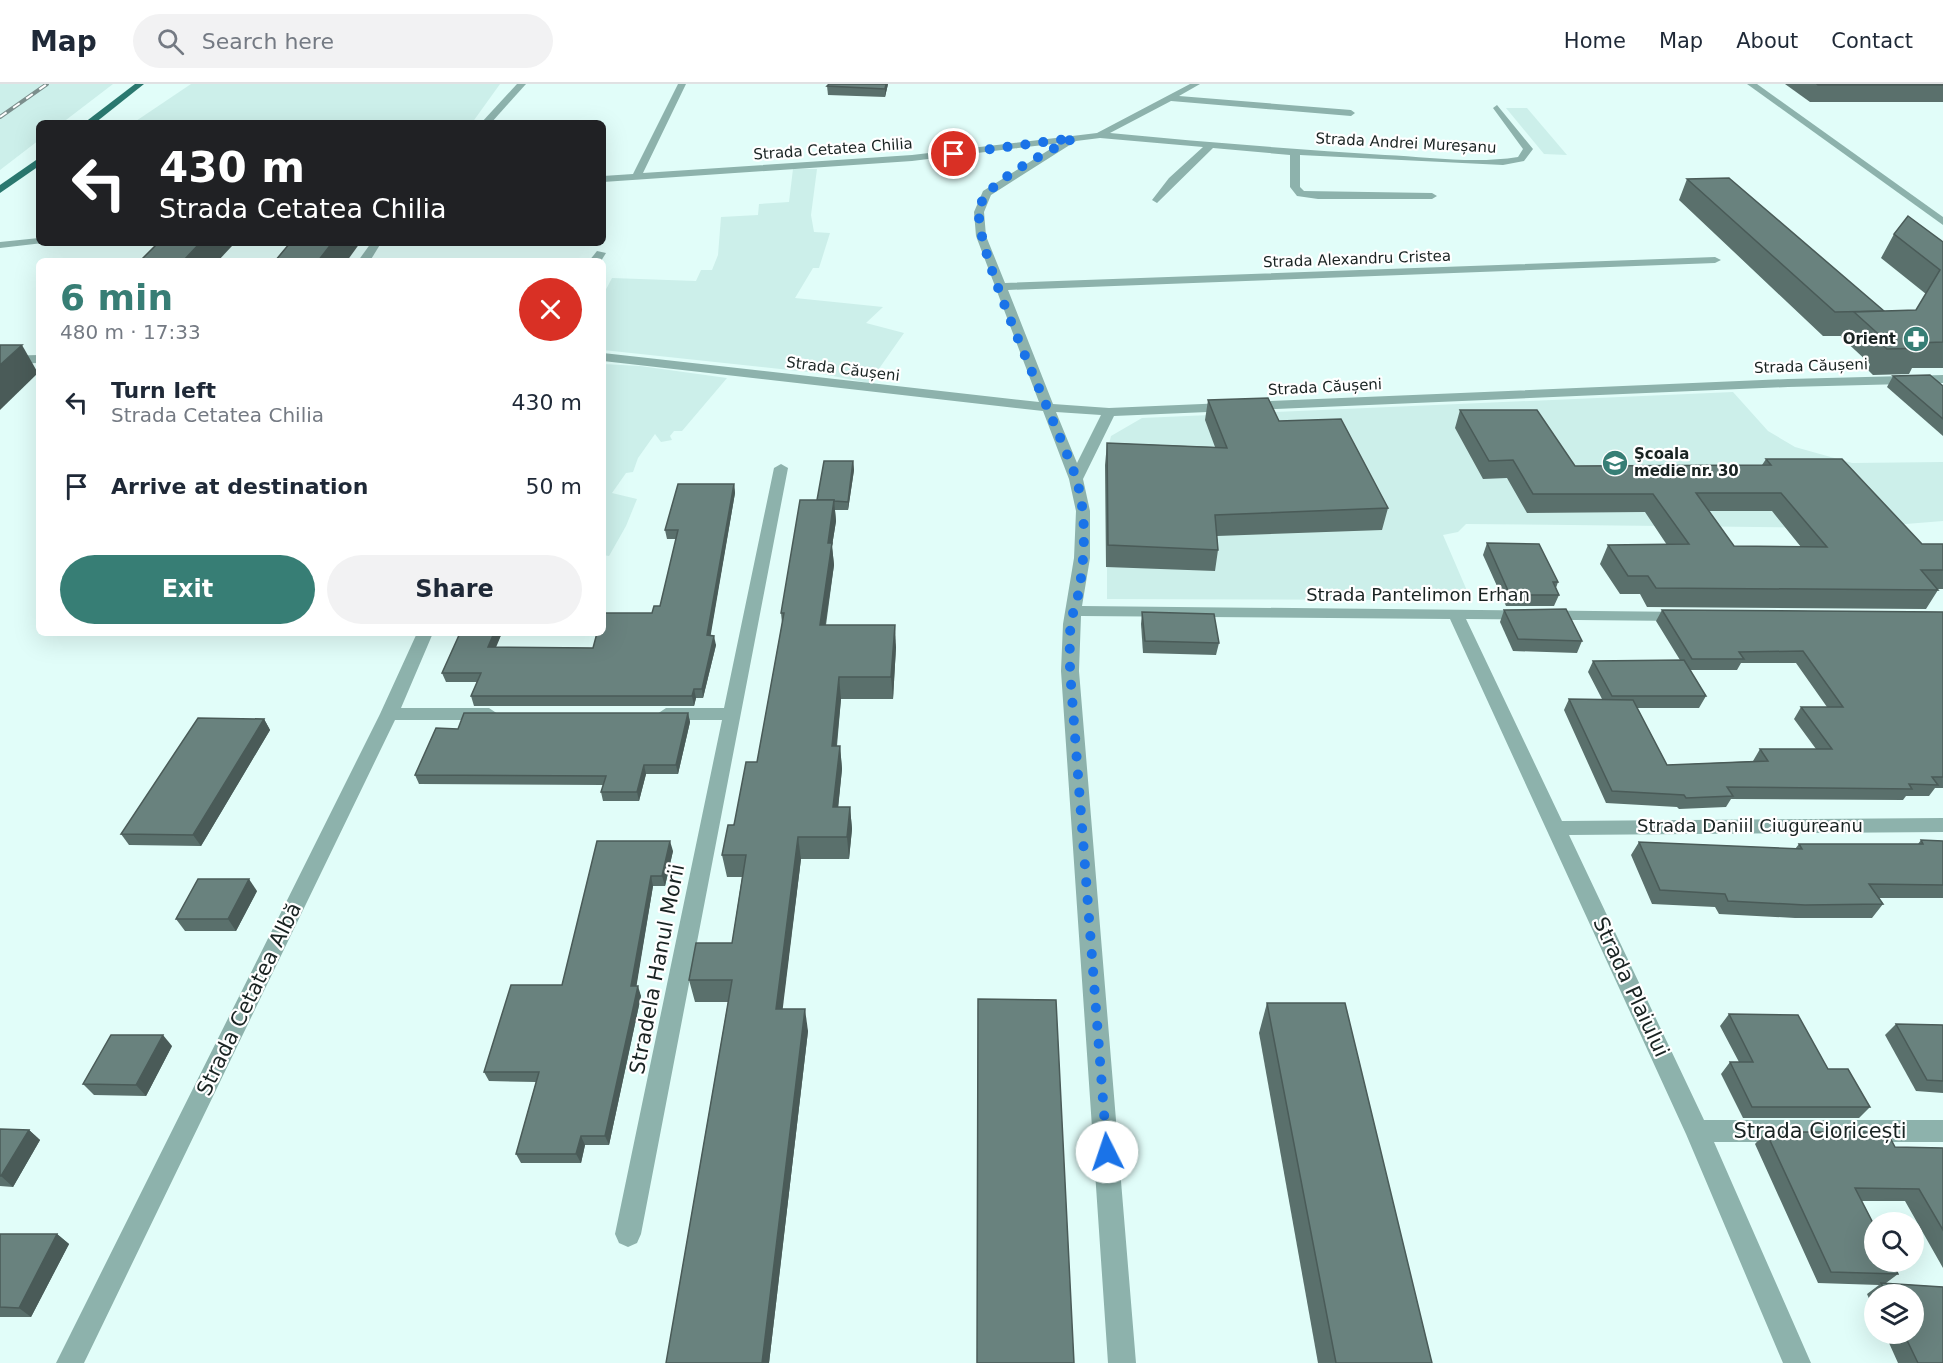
<!DOCTYPE html>
<html lang="en">
<head>
<meta charset="utf-8">
<style>
  body { margin:0; font-family:"DejaVu Sans",sans-serif; background:#f2f2f3; color:#1f2937; height:100vh; display:flex; flex-direction:column; font-size:22px; white-space:nowrap }
  * { box-sizing:border-box; margin:0 }
  p { font-size:20px; color:#747a83 }
  .icon { flex:none; width:33px; height:33px; fill:none; stroke:currentColor; stroke-width:2; stroke-linecap:round; stroke-linejoin:round }
  .map { position:relative; flex:1; overflow:hidden }
  .side { position:absolute; left:36px; top:174px; width:570px; height:378px; display:flex; flex-direction:column; background:#fff; border-radius:9px; box-shadow:0 6px 24px #0002 }
  .side>* { flex:none }
  .top-card { position:absolute; left:36px; top:36px; width:570px; height:126px; border-radius:9px; box-shadow:0 6px 24px #0002; background:#202124; color:#fff; overflow:hidden }
  .buttons { position:absolute; left:1864px; top:1128px; display:grid; gap:12px }
  .buttons a { display:grid; place-items:center; width:60px; height:60px; border-radius:50%; background:#fff; box-shadow:0 6px 24px #0002; font-size:30px }
  .pin { position:absolute; display:grid; place-items:center; width:51px; height:51px; color:#fff; margin:-26px; border:3px solid #fff; border-radius:50%; box-shadow:0 2px 6px #0007 }
  .me { position:absolute; width:66px; margin:-33px; rotate:356deg; stroke-linejoin:round; filter:drop-shadow(0 0 4px #0008) }
  .turn { display:flex; align-items:center; gap:21px; height:126px; padding:0 24px; font-size:27px }
  .turn .icon { width:78px; height:78px; stroke-width:2.5 }
  .turn b { display:block; font-size:42px; line-height:51px }
  .round { display:grid; place-items:center; flex:none; width:63px; height:63px; border-radius:32px; background:#f2f2f3 }
  .overview { display:flex; align-items:center; justify-content:space-between; height:102px; padding:0 24px }
  h1 { font-size:36px; font-weight:700; line-height:45px; color:#377e75 }
  .cta { display:flex; gap:12px; margin-top:auto; padding:12px 24px }
  .cta a { flex:1; height:69px; border-radius:36px; background:#377e75; color:#fff; font-size:24px; font-weight:700; line-height:69px; text-align:center }
  .cta a+a { background:#f2f2f3; color:#1f2937 }
  ul { padding:0; list-style:none }
  li { display:flex; align-items:center; gap:18px; height:84px; padding:0 24px }
  li div { flex:1 }
  li b { display:block; font-size:22px }
  li em { font-style:normal }
  header { display:flex; align-items:center; gap:36px; box-sizing:border-box; height:84px; padding:0 30px; background:#fff; border-bottom:2px solid #e0e1e3 }
  header strong { font-size:28px }
  nav { display:flex; gap:33px; margin-inline-start:auto; font-size:21px }
  .search { width:420px; height:54px; background:#f2f2f3; display:flex; align-items:center; gap:15px; box-sizing:border-box; padding:0 21px; border-radius:33px; color:#747a83; font-size:22px }
  .map>svg:first-child { display:block }
  .built { fill:#ccefea }
  .lines { fill:none; stroke-linecap:round; stroke-linejoin:round }
  .street { fill:#8db2ac; fill-rule:evenodd }
  .primary { fill:#2a786f; fill-rule:evenodd }
  .rail-casing { stroke:#7b8e8c; stroke-width:4 }
  .rail { stroke:#fff; stroke-width:2; stroke-dasharray:8; stroke-linecap:butt }
  .wall { fill:#5a706c; fill-rule:evenodd }
  .shaded-wall { fill:#4a5b58 }
  .building { fill:#69827e; stroke:#4a5b58; stroke-width:1.5; fill-rule:evenodd }
  .route { stroke:#1a73e8; stroke-width:10; stroke-dasharray:0 18 }
  .labels { text-anchor:middle; stroke-width:4.5; stroke-linejoin:round; paint-order:stroke }
  .far-street-label { font-size:15px; fill:#192322; stroke:#fff }
  .far-poi-label { font-size:15px; font-weight:bold; fill:#192322; stroke:#fff; text-anchor:end }
  .street-label { font-size:18px; fill:#192322; stroke:#fff }
  .near-street-label { font-size:21px; fill:#192322; stroke:#fff }
</style>
</head>
<body>
<header>
<strong>Map</strong>
<div class="search"><svg class="icon" aria-label="search" viewBox="0 0 24 24"><circle cx="10" cy="10" r="6"/><path d="M15 15l6 6"/></svg>Search here</div>
<nav><a>Home</a><a>Map</a><a>About</a><a>Contact</a></nav>
</header>
<div class="map">
<svg width="1943" height="1279" viewBox="0 0 1943 1279">
  <rect width="100%" height="100%" fill="#e1fdf9"/>
  <g class="built">
    <polygon points="0,0 113,0 62,39 39,39 39,56 0,86"/>
    <polygon points="191,0 500,0 472,39 133,39"/>
    <polygon points="1506,24 1527,24 1567,71 1544,70"/>
    <polygon points="793,85 817,85 811,131 814,148 830,149 819,184 813,184 795,214 883,223 866,239 904,249 869,299 817,289 603,266 603,211 612,194 696,197 701,186 712,186 718,171 721,133 758,131 759,120 789,118"/>
    <polygon points="603,280 640,282 727,294 682,347 674,347 670,352 672,356 661,358 655,350 638,374 633,388 626,389 612,409 637,415 626,442 609,472 603,471"/>
    <polygon points="1733,308 1768,347 1795,363 1852,379 1943,378 1943,437 1856,444 1466,440 1458,448 1443,451 1471,516 1107,515 1107,368 1111,352 1142,334"/>
  </g>
  <g class="lines">
    <g class="street">
      <polygon points="517,0 526,0 491,39 481,39"/>
      <path d="M678,0h8l-43,89 269,-18 185,-22 93,-49h10l-21,12 172,14 4,3 -4,3 -180,-15 -61,32c91,9 183,16 275,22 43,2 90,9 133,2l5,-8 -30,-41 4,-3 36,44 -9,12 -21,4 -203,-10v32l4,4 128,2 5,3 -5,3h-114l-21,-3 -7,-9v-32l-77,-7 -56,55 -5,-3 17,-22 34,-31 -103,-9 -24,3 -85,54 -7,17 2,24 19,47 710,-26 6,3 -6,3 -707,27 45,114 56,4 679,-29 155,-4v8l-155,4 -674,29 -31,63 7,32v47l-8,48 607,6 2,4 -2,4 -6,1 -217,-2 96,202 381,-3v14l-374,3 135,285h239v22h-229l97,221h-28l-97,-229 -236,-515 -369,-3 -2,55 57,692h-28l-47,-692 2,-47 11,-66 2,-47 -7,-32 -26,-68 -440,-50v-8l436,49 -63,-166 -2,-24 9,-21 77,-48 -148,18 -309,21v-6l30,-2zM1056,328l45,3 -24,48z"/>
      <polygon points="1747,0 1757,0 1943,133 1943,141"/>
      <polygon points="39,154 39,159 43,159 0,164 0,158"/>
      <polygon points="371,159 381,159 370,177 358,177"/>
      <polygon points="597,167 606,169 601,177 589,177"/>
      <polygon points="39,271 39,279 0,280 0,272"/>
      <polygon points="781,380 788,384 641,1150 637,1159 628,1163 619,1159 615,1150 722,636 666,636 657,630 666,624 724,624 774,384"/>
      <polygon points="417,549 433,549 401,624 489,624 498,630 489,636 395,636 84,1279 56,1279 380,630"/>
    </g>
    <g class="primary">
      <polygon points="135,0 144,0 95,39 84,39"/>
      <polygon points="39,74 39,82 0,109 0,101"/>
    </g>
    <g class="rail-casing">
      <polyline id="rail" points="0,33 47,0"/>
    </g>
    <use href="#rail" class="rail"/>
  </g>
  <g class="wall">
    <polygon points="829,0 888,0 885,13 828,11 827,2"/>
    <polygon points="1785,0 1943,0 1943,18 1810,18"/>
    <polygon points="1687,95 1884,227 1916,226 1926,210 1881,174 1894,150 1943,158 1943,284 1912,284 1909,290 1873,291 1868,286 1870,280 1841,253 1841,252 1823,252 1679,116"/>
    <polygon points="1893,292 1943,302 1943,352 1887,303"/>
    <polygon points="1208,316 1279,337 1388,424 1382,446 1217,452 1218,466 1215,487 1106,483 1105,381 1107,359 1215,363 1205,336"/>
    <path d="M1460,326l115,56 187,-1 4,-6 156,85h21v45h-6l1,1 -12,19 -279,-2 -7,-13h-20l-20,-30 8,-19h59l-22,-33 -118,1 -20,-35 -24,1 -28,-51zM1709,427h63l29,36 -67,-1z"/>
    <polygon points="853,377 854,386 848,426 835,426 836,437 832,462 834,481 826,541 896,563 893,615 841,615 837,662 840,662 842,685 838,723 850,723 852,745 849,775 801,775 782,925 808,947 769,1279 666,1279 728,918 695,918 689,896 732,859 742,793 727,793 722,771 757,678 782,539 781,529 817,416"/>
    <polygon points="734,400 735,409 710,552 716,561 703,614 696,614 694,622 474,622 471,612 477,598 446,598 442,589 460,549 502,549 495,563 593,564 652,529 660,522 676,455 667,455 665,446"/>
    <polygon points="1487,459 1558,498 1556,504 1559,511 1554,522 1506,522 1483,471"/>
    <polygon points="1504,526 1582,557 1577,569 1513,567 1500,538"/>
    <path d="M1662,526l281,2v176h-8l-6,8h-23l-3,4 -172,-1 -5,8 -47,2 -2,-2 -71,-4 -42,-93 5,-11h33l-14,-27 5,-11 87,-1 -24,-39zM1741,579h55l31,44h-26l-7,12 22,30h-56l-7,12h1l-87,4 -30,-57h62l7,-12 -16,-26h47z"/>
    <polygon points="1142,528 1219,559 1216,571 1143,569 1141,540"/>
    <polygon points="688,629 690,638 678,690 646,690 639,717 603,717 601,708 603,701 419,700 415,691 458,645"/>
    <polygon points="264,635 270,646 201,762 129,761 121,750"/>
    <polygon points="1921,756 1943,757 1943,814 1879,814 1883,820 1872,834 1795,834 1719,830 1715,823 1652,820 1631,771 1639,758 1795,765 1799,760 1918,760"/>
    <polygon points="597,757 673,767 665,802 653,802 636,902 641,912 609,1061 585,1061 581,1079 521,1079 516,1070 536,998 489,997 484,988 562,901"/>
    <polygon points="257,807 236,847 185,847 176,835"/>
    <polygon points="1267,919 1432,1279 1318,1279 1259,949"/>
    <polygon points="1729,930 1828,985 1870,1023 1859,1034 1743,1034 1721,990 1730,978 1739,978 1720,942"/>
    <polygon points="1896,940 1943,941 1943,1009 1916,1007 1885,951"/>
    <polygon points="172,962 146,1012 94,1011 83,1000"/>
    <polygon points="0,1045 29,1046 40,1056 13,1103 0,1102"/>
    <polygon points="1766,1048 1887,1048 1895,1063 1943,1064 1943,1184 1905,1117 1861,1117 1875,1143 1875,1178 1892,1178 1898,1190 1886,1199 1943,1203 1943,1279 1898,1279 1885,1250 1914,1250 1914,1210 1875,1210 1875,1228 1867,1210 1879,1201 1818,1199 1755,1060"/>
    <polygon points="0,1150 57,1150 69,1160 31,1233 0,1233"/>
  </g>
  <g class="shaded-wall">
    <polygon points="886,0 888,0 885,13 885,5"/>
    <polygon points="200,159 231,159 232,162 218,177 183,177"/>
    <polygon points="332,159 360,159 347,177 318,177"/>
    <polygon points="22,261 38,289 0,326 0,281"/>
    <polygon points="853,377 854,386 848,426 848,418"/>
    <polygon points="734,400 735,409 709,561 707,551"/>
    <polygon points="834,416 836,437 832,462 834,481 822,563 820,541 828,459"/>
    <polygon points="895,541 896,563 893,615 891,593"/>
    <polygon points="494,549 502,549 492,573 488,563"/>
    <polygon points="714,552 716,561 703,614 702,605"/>
    <polygon points="839,593 841,615 834,685 832,662"/>
    <polygon points="694,605 696,614 694,622 692,612"/>
    <polygon points="688,629 690,638 678,690 676,681"/>
    <polygon points="264,635 270,646 201,762 193,751"/>
    <polygon points="840,662 842,685 836,745 833,723"/>
    <polygon points="644,681 646,690 639,717 637,708"/>
    <polygon points="850,723 852,745 849,775 847,753"/>
    <polygon points="798,753 801,775 780,947 776,925"/>
    <polygon points="670,757 673,767 665,802 662,792"/>
    <polygon points="651,792 653,802 635,911 631,902"/>
    <polygon points="249,795 257,807 236,847 228,835"/>
    <polygon points="638,902 641,912 609,1061 605,1052"/>
    <polygon points="805,925 808,947 769,1279 762,1279"/>
    <polygon points="163,951 172,962 146,1012 136,1001"/>
    <polygon points="29,1046 40,1056 13,1103 1,1092"/>
    <polygon points="581,1052 585,1061 581,1079 576,1070"/>
    <polygon points="57,1150 69,1160 31,1233 19,1224"/>
  </g>
  <g class="building">
    <polygon points="829,0 886,0 885,5 827,2"/>
    <polygon points="1817,0 1943,0 1943,1 1818,1"/>
    <polygon points="1729,94 1884,227 1835,228 1687,95"/>
    <polygon points="1908,132 1943,158 1943,258 1917,259 1924,264 1887,265 1882,260 1885,256 1854,228 1916,226 1940,186 1894,150"/>
    <polygon points="158,159 200,159 183,177 140,177"/>
    <polygon points="290,159 332,159 318,177 275,177"/>
    <polygon points="0,261 22,261 0,281"/>
    <polygon points="1930,291 1943,302 1943,335 1893,292"/>
    <polygon points="1268,314 1279,337 1341,335 1388,424 1215,431 1218,466 1108,461 1107,359 1227,364 1208,316"/>
    <path d="M1460,326h77l38,56 196,-1 -5,-6h76l80,85h21v26h-22l17,20 -282,-2 -8,-12h-20l-20,-31 81,-1 -36,-50h-120l-20,-34 -24,1zM1696,409h85l46,54 -93,-1z"/>
    <polygon points="824,377 853,377 848,418 834,417 834,416 817,416"/>
    <polygon points="678,400 734,400 707,551 714,552 702,605 694,605 692,612 471,612 481,589 442,589 460,549 494,549 488,563 593,564 597,549 603,549 604,529 652,529 654,522 660,522 678,446 665,446"/>
    <polygon points="800,416 834,416 828,459 832,459 820,541 895,541 891,593 839,593 832,662 840,662 833,723 850,723 847,753 798,753 776,925 805,925 762,1279 666,1279 732,896 689,896 696,859 732,859 746,771 722,771 728,741 734,741 746,678 757,678 784,529 781,529"/>
    <polygon points="1487,459 1539,460 1558,498 1553,498 1559,511 1510,511"/>
    <polygon points="1566,525 1582,557 1518,555 1504,526"/>
    <polygon points="1662,526 1943,528 1943,693 1932,693 1938,701 1909,700 1912,705 1727,703 1733,712 1686,714 1684,711 1612,707 1569,615 1633,616 1667,681 1768,677 1760,665 1832,665 1801,623 1843,623 1803,567 1739,568 1744,575 1692,575"/>
    <polygon points="1142,528 1214,530 1219,559 1145,557"/>
    <polygon points="1684,576 1706,612 1612,612 1593,577"/>
    <polygon points="464,629 688,629 676,681 644,681 637,708 601,708 606,692 415,691 436,644 458,645"/>
    <polygon points="198,634 264,635 193,751 121,750"/>
    <polygon points="1921,756 1943,757 1943,801 1869,800 1883,820 1805,821 1728,817 1725,810 1660,806 1639,758 1802,765 1799,760 1923,760"/>
    <polygon points="597,757 670,757 662,792 651,792 631,902 638,902 605,1052 581,1052 576,1070 516,1070 539,988 484,988 511,901 562,901"/>
    <polygon points="198,795 249,795 228,835 176,835"/>
    <polygon points="978,915 1056,916 1074,1279 977,1279"/>
    <polygon points="1267,919 1345,919 1432,1279 1336,1279"/>
    <polygon points="1729,930 1798,931 1828,985 1848,985 1870,1023 1752,1023 1730,978 1753,978"/>
    <polygon points="1896,940 1943,941 1943,997 1927,996"/>
    <polygon points="111,951 163,951 136,1001 83,1000"/>
    <polygon points="0,1045 29,1046 1,1092 0,1092"/>
    <polygon points="1766,1048 1887,1048 1895,1063 1943,1064 1943,1146 1919,1105 1855,1104 1875,1143 1875,1178 1892,1178 1898,1190 1831,1188"/>
    <polygon points="0,1150 57,1150 19,1224 0,1223"/>
    <polygon points="1881,1199 1943,1203 1943,1279 1918,1279 1904,1250 1914,1250 1914,1210 1887,1210"/>
  </g>
  <g class="lines">
    <path class="route" d="M954,70l120,-16c-24,13 -86,42 -94,68 -12,37 80,223 96,272 11,35 9,77 3,113 -2,10 -6,20 -8,31 -2,16 -1,33 -1,49l37,481"/>
  </g>
  <defs>
    <g id="pharmacy-disc" transform="scale(1.35)"><circle r="9.5" fill="#377e75" stroke="#fff"/><path d="M-2-6h4v4h4v4h-4v4h-4v-4h-4v-4h4Z" fill="#fff"/></g>
    <g id="school-disc" transform="scale(1.35)"><circle r="9.5" fill="#377e75" stroke="#fff"/><path d="M0-5L7-2L0 1L-7-2ZM-4 1L0 2.5L4 1V4Q0 6-4 4Z" fill="#fff"/></g>
  </defs>
  <g fill-rule="evenodd">
    <use href="#pharmacy-disc" x="1916" y="255"/>
    <use href="#school-disc" x="1615" y="379"/>
  </g>
  <g class="labels">
    <g class="far-street-label">
      <text transform="translate(1406 59) rotate(3)" y="5">Strada Andrei Mureșanu</text>
      <text transform="translate(833 65) rotate(-4)" y="5">Strada Cetatea Chilia</text>
      <text transform="translate(1357 175) rotate(-2)" y="5">Strada Alexandru Cristea</text>
      <text transform="translate(1811 282) rotate(-2)" y="5">Strada Căușeni</text>
      <text transform="translate(843 285) rotate(7)" y="5">Strada Căușeni</text>
      <text transform="translate(1325 303) rotate(-3)" y="5">Strada Căușeni</text>
    </g>
    <g class="far-poi-label">
      <text x="1896" y="260">Orient</text>
      <text x="1634" y="375" text-anchor="start">Şcoala<tspan x="1634" dy="17">medie nr. 30</tspan></text>
    </g>
    <g class="street-label">
      <text x="1418" y="517">Strada Pantelimon Erhan</text>
      <text x="1750" y="748">Strada Daniil Ciugureanu</text>
    </g>
    <g class="near-street-label">
      <text transform="translate(657 885) rotate(-79)" y="7">Stradela Hanul Morii</text>
      <text transform="translate(1631 903) rotate(65)" y="7">Strada Plaiului</text>
      <text transform="translate(249 915) rotate(-64)" y="7">Strada Cetatea Albă</text>
      <text x="1820" y="1054">Strada Cioricești</text>
    </g>
  </g>
</svg>
<div class="buttons">
<a><svg class="icon" aria-label="search" viewBox="0 0 24 24"><circle cx="10" cy="10" r="6"/><path d="M15 15l6 6"/></svg></a>
<a><svg class="icon" aria-label="layers" viewBox="0 0 24 24"><path d="M12 4l9 5-9 5-9-5zM3 14l9 5 9-5"/></svg></a>
</div>
<div class="pin" style="left:954px;top:70px;background:#d93025"><svg class="icon" aria-label="arrive" viewBox="0 0 24 24"><path d="M6 21V4h12l-3 4 3 4H6"/></svg></div>
<svg class="me" style="left:1107px;top:1068px" viewBox="-20 -20 40 40"><circle r="19" fill="#fff"/><path d="M0-13L10 11 0 6-10 11z" fill="#1a73e8"/></svg>
<div class="top-card">
<div class="turn"><svg class="icon" aria-label="left" viewBox="0 0 24 24"><path d="M17 20v-9H6M10 6l-5 5 5 5"/></svg><div><b>430 m</b>Strada Cetatea Chilia</div></div>
</div>
<section class="side">
<div class="overview"><div><h1>6 min</h1><p>480 m · 17:33</p></div><a class="round" style="background:#d93025;color:#fff"><svg class="icon" aria-label="close" viewBox="0 0 24 24"><path d="M6 6l12 12M18 6L6 18"/></svg></a></div>
<ul>
<li><svg class="icon" aria-label="left" viewBox="0 0 24 24"><path d="M17 20v-9H6M10 6l-5 5 5 5"/></svg><div><b>Turn left</b><p>Strada Cetatea Chilia</p></div><em>430 m</em></li>
<li><svg class="icon" aria-label="arrive" viewBox="0 0 24 24"><path d="M6 21V4h12l-3 4 3 4H6"/></svg><div><b>Arrive at destination</b></div><em>50 m</em></li>
</ul>
<div class="cta"><a>Exit</a><a>Share</a></div>
</section>
</div>
</body>
</html>
